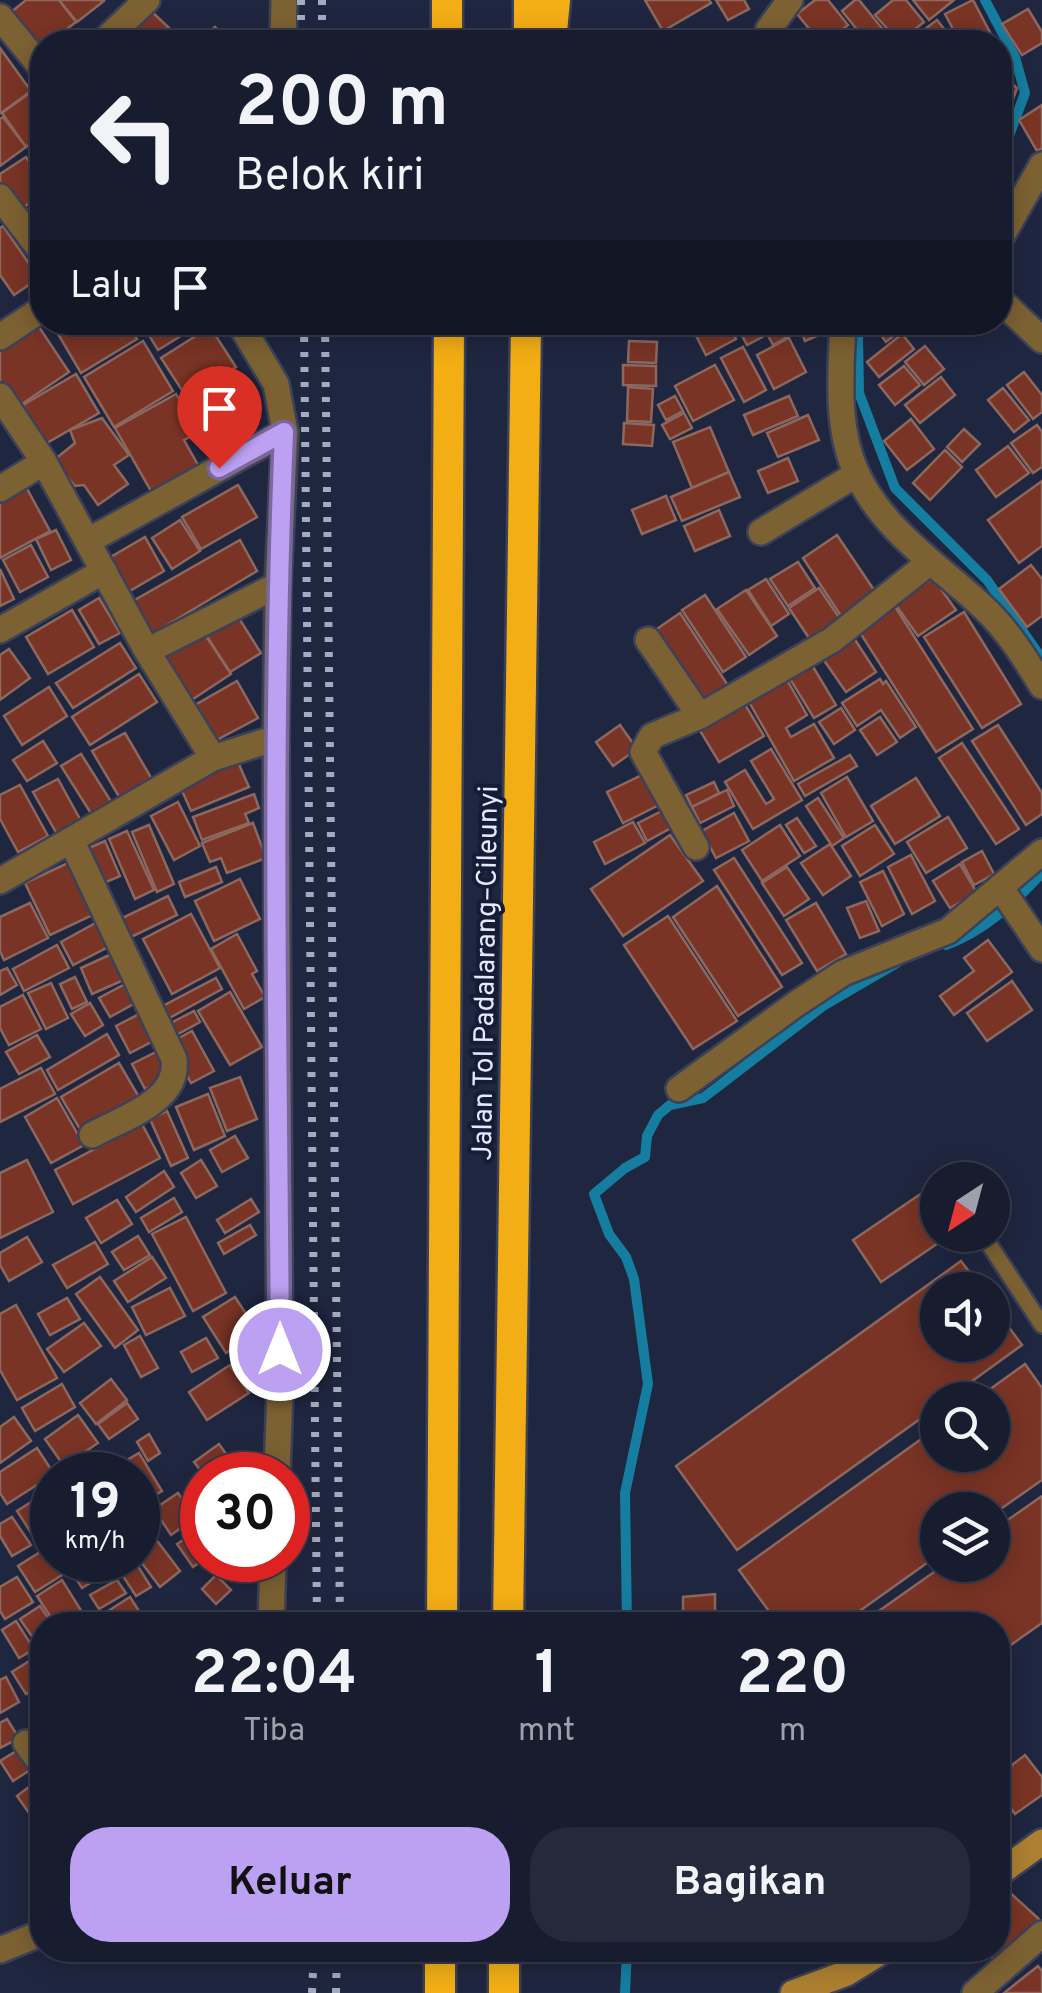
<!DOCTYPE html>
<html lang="id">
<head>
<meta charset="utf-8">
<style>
  body { margin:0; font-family:Overpass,sans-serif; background:#24293b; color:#f1f3f6; height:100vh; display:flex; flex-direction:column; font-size:38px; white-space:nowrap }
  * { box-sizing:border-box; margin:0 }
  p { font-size:32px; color:#9ea1aa }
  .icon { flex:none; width:55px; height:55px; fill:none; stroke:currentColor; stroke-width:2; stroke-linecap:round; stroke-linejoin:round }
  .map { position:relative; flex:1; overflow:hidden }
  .side { position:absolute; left:30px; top:1612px; width:980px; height:350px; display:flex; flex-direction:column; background:#171c2f; border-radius:40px; box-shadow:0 5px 25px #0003,0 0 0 2px #363a4b }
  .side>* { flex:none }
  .banner { position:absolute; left:30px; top:30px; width:982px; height:305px; border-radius:40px; box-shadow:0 5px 25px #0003,0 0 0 2px #363a4b; background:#171c2f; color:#f1f3f6; overflow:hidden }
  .needle { width:65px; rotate:216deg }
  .buttons { position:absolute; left:920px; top:1162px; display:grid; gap:20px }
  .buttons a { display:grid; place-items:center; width:90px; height:90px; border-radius:50%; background:#171c2f; box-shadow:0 5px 25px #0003,0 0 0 2px #363a4b; font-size:50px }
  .speed { position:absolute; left:30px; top:1452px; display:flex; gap:20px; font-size:50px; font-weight:700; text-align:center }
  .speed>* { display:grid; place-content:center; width:130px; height:130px; border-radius:50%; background:#171c2f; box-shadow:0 5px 25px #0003,0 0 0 2px #363a4b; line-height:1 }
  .speed small { font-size:25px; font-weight:400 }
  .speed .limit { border:15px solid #d22; background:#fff; color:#111 }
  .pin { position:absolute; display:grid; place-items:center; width:85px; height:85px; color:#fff; margin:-102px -42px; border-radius:50% 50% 50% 0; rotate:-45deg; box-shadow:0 0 10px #0007 }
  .pin .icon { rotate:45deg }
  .me { position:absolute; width:110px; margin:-55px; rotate:0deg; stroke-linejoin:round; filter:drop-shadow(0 0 8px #0008) }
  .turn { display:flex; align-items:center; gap:35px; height:210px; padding:0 40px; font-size:45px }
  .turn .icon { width:130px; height:130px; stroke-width:2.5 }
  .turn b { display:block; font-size:70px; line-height:85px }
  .then { display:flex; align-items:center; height:95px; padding:0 40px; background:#0003; gap:20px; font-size:38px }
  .eta { display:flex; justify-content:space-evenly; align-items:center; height:170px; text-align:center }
  .eta b { font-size:60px; font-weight:700; line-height:70px }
  .action { display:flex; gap:20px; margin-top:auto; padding:20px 40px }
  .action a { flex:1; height:115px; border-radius:40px; background:#bca0f2; color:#111; font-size:40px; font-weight:700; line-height:115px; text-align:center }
  .action a+a { background:#24293b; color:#f1f3f6 }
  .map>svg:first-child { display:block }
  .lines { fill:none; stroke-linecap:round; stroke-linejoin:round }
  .stream { stroke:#157ea0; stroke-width:10 }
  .building { fill:#793425; stroke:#8c685f; stroke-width:2.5 }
  .lane-casing { stroke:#3b4159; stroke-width:20 }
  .street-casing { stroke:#3b4159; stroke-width:30 }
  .secondary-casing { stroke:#3b4159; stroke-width:30 }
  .highway-casing { stroke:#3b4159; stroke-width:35 }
  .lane { stroke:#7c6132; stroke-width:15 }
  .street { stroke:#7c6132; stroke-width:25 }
  .secondary { stroke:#ac8030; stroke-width:25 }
  .highway { stroke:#f3ae16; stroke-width:30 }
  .rail { stroke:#a5abbf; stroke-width:8; stroke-dasharray:5 10; stroke-linecap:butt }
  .route-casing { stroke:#7a689d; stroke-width:25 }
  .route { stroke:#bca0f2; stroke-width:18 }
  .labels { text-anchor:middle; stroke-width:8; stroke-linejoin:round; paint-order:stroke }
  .street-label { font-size:28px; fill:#e4eafb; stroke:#151c35 }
</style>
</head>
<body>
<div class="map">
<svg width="1042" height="1993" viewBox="0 0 1042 1993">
  <rect width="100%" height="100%" fill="#1f263f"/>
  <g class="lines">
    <g class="stream">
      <polyline points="985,0 1015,57 1025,93 1004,149 1000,201"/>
      <polyline points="863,322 858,335 859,393 895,488 987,580 1042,659"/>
      <path d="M946,945c38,-14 68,-42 96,-72"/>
      <polyline points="627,1625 625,1493 648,1384 634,1279 626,1257 609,1234 594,1194 625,1168 645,1157 647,1136 658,1115 670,1105 703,1098 823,1006 897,963"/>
      <polyline points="625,1993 627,1950"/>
    </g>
  </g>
  <g class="building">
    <polygon points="26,0 59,0 76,22 50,42 42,42 40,50 10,13"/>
    <polygon points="59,0 103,0 104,1 77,22"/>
    <polygon points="645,0 709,0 711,3 663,31"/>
    <polygon points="716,0 744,0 749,9 728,20"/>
    <polygon points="815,0 828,0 848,25 826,42 820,42 797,14"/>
    <polygon points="855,0 859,0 893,42 867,42 842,11"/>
    <polygon points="893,0 906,0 924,22 899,42 875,15"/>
    <polygon points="913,0 954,0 929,20"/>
    <polygon points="973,0 995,42 960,42 945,14"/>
    <polygon points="1028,9 1042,32 1042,43 1022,55 1002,24"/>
    <polygon points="150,10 184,42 138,42 128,33"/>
    <polygon points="937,20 952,39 947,42 908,42"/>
    <polygon points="215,27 230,42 198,42"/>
    <polygon points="0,48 31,91 1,113 0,112"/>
    <polygon points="1000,73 1017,88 1002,129 1000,128"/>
    <polygon points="38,87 42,94 42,134 26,147 2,113"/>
    <polygon points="1042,105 1042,148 1037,151 1019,120"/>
    <polygon points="3,117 26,147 0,166 0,119"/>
    <polygon points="26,157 42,182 42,195 16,212 0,189 0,174"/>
    <polygon points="42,200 42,238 25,211"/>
    <polygon points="3,226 39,278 14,295 0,275 0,228"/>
    <polygon points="78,322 127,322 137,339 81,373 58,334"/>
    <polygon points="141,322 201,322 202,323 158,350"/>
    <polygon points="689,322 727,322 736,339 706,355"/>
    <polygon points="735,322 760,322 766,335 747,345"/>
    <polygon points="761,322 785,322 791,335 773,345"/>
    <polygon points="797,322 830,322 833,329 805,341"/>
    <polygon points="881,322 894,322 901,330 886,342 875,327"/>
    <polygon points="37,324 69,372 16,408 0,384 0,349"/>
    <polygon points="210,327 236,367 187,398 161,358"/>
    <polygon points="902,334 914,349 879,377 867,362"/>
    <polygon points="789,338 806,372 774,389 757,355"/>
    <polygon points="143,341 173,391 114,427 84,377"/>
    <polygon points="629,341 657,342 656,363 628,362"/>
    <polygon points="925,346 944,369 924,385 905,362"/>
    <polygon points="743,347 766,390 744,402 721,358"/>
    <polygon points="623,365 656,366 656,386 623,385"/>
    <polygon points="715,365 734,400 693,421 675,386"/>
    <polygon points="904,366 920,385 895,405 879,385"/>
    <polygon points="1024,372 1042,395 1042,412 1033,419 1007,385"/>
    <polygon points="76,374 99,413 45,444 23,405"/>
    <polygon points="941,377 955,395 920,423 905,405"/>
    <polygon points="231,378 239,392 250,385 254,429 221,447 208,439 187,403"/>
    <polygon points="628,387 653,389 651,422 627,421"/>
    <polygon points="1003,388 1029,420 1014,432 988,400"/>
    <polygon points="176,394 198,433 184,440 198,465 151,491 115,428"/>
    <polygon points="675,396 683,411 666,420 658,405"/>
    <polygon points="789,396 798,416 753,435 744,415"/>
    <polygon points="684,413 692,428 670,439 662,425"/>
    <polygon points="808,415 819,440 778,457 767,433"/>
    <polygon points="102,418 129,455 114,465 128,484 98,505 84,485 75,486 54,460 75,443 70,430"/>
    <polygon points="911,419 934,449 907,470 884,441"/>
    <polygon points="624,423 654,425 652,446 623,444"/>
    <polygon points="1037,425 1042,432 1042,467 1033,473 1011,443"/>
    <polygon points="710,427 729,472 692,488 673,442"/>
    <polygon points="964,429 980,444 962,462 947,447"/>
    <polygon points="1008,446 1029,473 996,497 976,470"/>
    <polygon points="945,450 962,467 930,500 913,483"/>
    <polygon points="788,458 798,481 768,493 758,471"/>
    <polygon points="729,472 740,497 682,521 671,497"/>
    <polygon points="1042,481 1042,546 1019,563 988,520"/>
    <polygon points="25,485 50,531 0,558 0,499"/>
    <polygon points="238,485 257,517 201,549 182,517"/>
    <polygon points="666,496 676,520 642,534 632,510"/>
    <polygon points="719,510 730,536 695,551 684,526"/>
    <polygon points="180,520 200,551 172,569 152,538"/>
    <polygon points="56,530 71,560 51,570 36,539"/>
    <polygon points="837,535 876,593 841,616 803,558"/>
    <polygon points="145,537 164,571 128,592 109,558"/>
    <polygon points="240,540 257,571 152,634 133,601"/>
    <polygon points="31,545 48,577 20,592 3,560"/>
    <polygon points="798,562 815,588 788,606 770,579"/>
    <polygon points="1031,565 1042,579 1042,616 1027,627 999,589"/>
    <polygon points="0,569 14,599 0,606"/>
    <polygon points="933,578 956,610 918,636 895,604"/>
    <polygon points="766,579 789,614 771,626 748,590"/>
    <polygon points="819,588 840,619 809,638 789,608"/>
    <polygon points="746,590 777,636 749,655 717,609"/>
    <polygon points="705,595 746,657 723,672 682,610"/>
    <polygon points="99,598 120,633 99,644 79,610"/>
    <polygon points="894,605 973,729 936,752 857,628"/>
    <polygon points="72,610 94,647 48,674 26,637"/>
    <polygon points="235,612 261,653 230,672 204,632"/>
    <polygon points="964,612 1021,704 982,728 924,637"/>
    <polygon points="680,613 729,687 699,706 651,633"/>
    <polygon points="204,633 231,674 184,705 157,663"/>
    <polygon points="852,635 876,672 846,692 821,656"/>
    <polygon points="120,643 136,668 73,708 56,683"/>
    <polygon points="9,649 30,678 0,700 0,655"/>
    <polygon points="809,660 836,705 814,718 787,674"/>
    <polygon points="139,674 157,702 90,745 72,717"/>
    <polygon points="880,679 883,684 886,681 916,727 900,738 881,710 857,726 842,703"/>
    <polygon points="787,680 807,715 786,728 791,737 814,724 834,758 794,781 749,702"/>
    <polygon points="237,681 258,718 209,744 188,709"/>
    <polygon points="49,687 67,716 22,745 4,716"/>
    <polygon points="744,703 764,736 719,762 699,729"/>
    <polygon points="841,708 855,730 834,744 819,722"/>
    <polygon points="880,717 897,742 877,755 860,730"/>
    <polygon points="620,725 637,749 613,766 596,742"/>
    <polygon points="998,725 1042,793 1042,814 1026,825 972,741"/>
    <polygon points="125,733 153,781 121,800 92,751"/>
    <polygon points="43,741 57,763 27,781 13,760"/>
    <polygon points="962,743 1019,829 996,844 939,758"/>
    <polygon points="771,749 802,800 753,829 725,782 745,770 766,804 774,799 751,761"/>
    <polygon points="81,754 112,803 92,815 61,766"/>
    <polygon points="850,755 857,766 805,796 798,784"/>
    <polygon points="237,760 249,787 191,811 179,784"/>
    <polygon points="644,774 659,805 623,823 607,792"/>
    <polygon points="847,777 873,821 846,837 821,793"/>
    <polygon points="916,778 940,816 895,844 871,806"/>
    <polygon points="58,779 81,821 57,834 33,792"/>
    <polygon points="714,782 719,793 692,807 686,795"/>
    <polygon points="20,785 48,836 18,852 0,819 0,795"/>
    <polygon points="727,790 734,806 700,823 692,807"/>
    <polygon points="254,794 259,808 245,814 249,823 202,840 193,817"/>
    <polygon points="818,798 844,838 832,846 806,806"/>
    <polygon points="178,802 200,846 174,860 151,816"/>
    <polygon points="664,810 673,827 647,841 638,823"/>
    <polygon points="734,813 749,841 716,858 702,831"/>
    <polygon points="948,817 967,848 926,873 907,842"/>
    <polygon points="797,818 816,846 804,853 786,825"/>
    <polygon points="633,822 645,843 605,864 594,842"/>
    <polygon points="253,823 266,858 227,873 221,858 210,862 202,843"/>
    <polygon points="149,825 174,884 157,892 132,832"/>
    <polygon points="780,825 800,856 762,881 742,850"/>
    <polygon points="875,825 894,854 860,876 842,846"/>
    <polygon points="127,831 154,890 135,899 109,839"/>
    <polygon points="670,835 703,881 623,936 591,889"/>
    <polygon points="105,841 120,876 97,886 82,851"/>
    <polygon points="830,844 851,876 823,895 801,863"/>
    <polygon points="982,851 994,874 974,885 962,862"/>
    <polygon points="911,855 935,901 912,914 888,867"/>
    <polygon points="734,858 802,963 782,975 714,870"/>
    <polygon points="70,862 95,914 50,935 25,883"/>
    <polygon points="960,864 977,893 950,908 933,881"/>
    <polygon points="216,867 222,882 185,897 179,882"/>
    <polygon points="787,867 809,899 784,916 762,883"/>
    <polygon points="883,871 904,914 882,926 860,882"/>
    <polygon points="240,879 260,919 214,941 195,901"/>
    <polygon points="717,886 782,987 738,1016 673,917"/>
    <polygon points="168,896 177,915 129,938 120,919"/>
    <polygon points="866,901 879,931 860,938 847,908"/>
    <polygon points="30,903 48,938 4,960 0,951 0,917"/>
    <polygon points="816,903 846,954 817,971 786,920"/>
    <polygon points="191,914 220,968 172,994 143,939"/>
    <polygon points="668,916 737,1021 693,1049 624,945"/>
    <polygon points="101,920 114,944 73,965 61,942"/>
    <polygon points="237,934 257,971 252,974 265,997 244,1009 211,949"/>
    <polygon points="988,940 1012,972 954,1015 940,996 974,971 964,958"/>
    <polygon points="57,945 69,968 24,991 13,969"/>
    <polygon points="116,952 128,978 92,994 81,968"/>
    <polygon points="7,968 17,985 0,995 0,971"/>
    <polygon points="75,977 87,1002 72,1009 60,984"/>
    <polygon points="216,978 222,989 164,1021 157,1009"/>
    <polygon points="1012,981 1032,1010 987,1041 967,1013"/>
    <polygon points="129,982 139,1001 110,1017 99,998"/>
    <polygon points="51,983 68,1018 46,1029 28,993"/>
    <polygon points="230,992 262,1047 230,1065 198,1011"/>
    <polygon points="23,995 41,1029 9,1045 0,1028 0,1007"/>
    <polygon points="90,1003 103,1025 85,1036 71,1014"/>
    <polygon points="145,1011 159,1038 130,1053 116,1026"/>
    <polygon points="194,1011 200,1022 171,1038 165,1026"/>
    <polygon points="192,1031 214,1071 191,1083 170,1043"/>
    <polygon points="107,1034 119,1055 58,1090 47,1070"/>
    <polygon points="37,1035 50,1057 19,1074 6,1052"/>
    <polygon points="160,1050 172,1075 145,1089 132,1064"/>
    <polygon points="119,1063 139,1097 81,1131 61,1097"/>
    <polygon points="41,1068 55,1094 0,1122 0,1089"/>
    <polygon points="240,1077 257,1119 227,1131 210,1088"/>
    <polygon points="208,1094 225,1136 194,1150 176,1107"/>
    <polygon points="57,1098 84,1145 51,1163 25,1117"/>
    <polygon points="167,1111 188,1158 171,1166 150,1119"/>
    <polygon points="142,1124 160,1158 73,1204 55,1170"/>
    <polygon points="235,1136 248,1158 222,1172 210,1150"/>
    <polygon points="27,1160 53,1212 0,1238 0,1173"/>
    <polygon points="201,1160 217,1186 196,1198 181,1173"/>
    <polygon points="164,1171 174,1187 136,1212 126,1197"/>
    <polygon points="938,1182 938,1235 950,1235 881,1282 853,1240"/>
    <polygon points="174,1198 182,1212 149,1232 141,1218"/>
    <polygon points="251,1199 259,1212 225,1233 217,1220"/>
    <polygon points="117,1200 132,1224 101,1243 86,1218"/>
    <polygon points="186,1217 226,1293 193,1311 152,1234"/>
    <polygon points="250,1225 256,1235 224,1254 218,1243"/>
    <polygon points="138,1236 150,1255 124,1270 112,1252"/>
    <polygon points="27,1237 42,1262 9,1281 0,1265 0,1253"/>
    <polygon points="95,1242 108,1264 67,1288 53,1265"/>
    <polygon points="152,1257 166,1278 128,1302 114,1281"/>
    <polygon points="961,1261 983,1290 938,1290 938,1345 992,1345 992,1304 1022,1345 946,1400 938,1400 938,1406 737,1550 676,1466"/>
    <polygon points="100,1277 138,1330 115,1348 76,1294"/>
    <polygon points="170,1288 185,1316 146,1335 132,1307"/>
    <polygon points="235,1297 258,1332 226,1353 203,1317"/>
    <polygon points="67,1298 80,1319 50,1335 38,1314"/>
    <polygon points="16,1305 57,1378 17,1400 0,1370 0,1314"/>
    <polygon points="84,1323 101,1346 64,1372 47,1349"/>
    <polygon points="140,1336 158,1368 141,1377 124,1345"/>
    <polygon points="206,1338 218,1358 192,1372 181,1352"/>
    <polygon points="1025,1364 1042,1388 1042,1480 992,1515 992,1510 938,1510 938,1555 840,1625 779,1625 739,1570 938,1427 938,1455 992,1455 992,1400 975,1400"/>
    <polygon points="230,1365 249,1393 207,1420 189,1392"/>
    <polygon points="111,1379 127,1400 96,1424 80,1403"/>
    <polygon points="62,1384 75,1407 35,1431 22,1408"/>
    <polygon points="127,1403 138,1419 109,1439 98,1424"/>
    <polygon points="78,1415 98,1443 64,1466 45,1439"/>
    <polygon points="14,1417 31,1441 0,1463 0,1427"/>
    <polygon points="149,1434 160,1453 148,1461 137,1442"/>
    <polygon points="219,1444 241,1475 204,1475 194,1462"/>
    <polygon points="37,1448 54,1474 7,1504 0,1493 0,1472"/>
    <polygon points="139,1453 162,1491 145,1501 138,1489 138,1475 129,1475 122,1463"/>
    <polygon points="111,1455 123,1475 99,1475 93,1465"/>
    <polygon points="200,1485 202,1489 202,1518 187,1494"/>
    <polygon points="52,1489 52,1542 41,1548 17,1511"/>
    <polygon points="178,1493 195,1518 171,1535 154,1509"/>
    <polygon points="1042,1496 1042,1623 998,1654 998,1625 859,1625 944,1565 992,1565 992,1531"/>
    <polygon points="12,1517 31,1545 12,1556 0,1536 0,1524"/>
    <polygon points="198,1530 202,1536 203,1560 193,1567 177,1544"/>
    <polygon points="152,1534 180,1571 160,1587 138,1558 138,1546"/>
    <polygon points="45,1549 62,1575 35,1592 18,1566"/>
    <polygon points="64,1560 93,1560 103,1575 82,1588"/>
    <polygon points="136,1563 151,1587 136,1596 121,1573"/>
    <polygon points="216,1575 231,1590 216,1604 202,1589"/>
    <polygon points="17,1577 33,1602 5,1619 0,1611 0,1587"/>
    <polygon points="62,1580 87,1620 78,1625 56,1625 37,1596"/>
    <polygon points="117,1580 126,1593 99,1609 90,1595"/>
    <polygon points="715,1594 715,1625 683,1625 683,1597"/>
    <polygon points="130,1597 148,1625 113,1625 105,1613"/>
    <polygon points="40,1606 53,1625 42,1625 42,1640 37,1644 20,1619"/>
    <polygon points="16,1621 34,1649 19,1658 2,1630"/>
    <polygon points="34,1658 42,1672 42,1684 26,1694 12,1672"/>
    <polygon points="6,1677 19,1702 0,1713 0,1680"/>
    <polygon points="7,1719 19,1738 0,1748 0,1723"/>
    <polygon points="18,1750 30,1770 13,1781 0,1761"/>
    <polygon points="1025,1755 1042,1777 1042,1795 1015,1814 998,1791 998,1776"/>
    <polygon points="38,1780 42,1786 42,1803 29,1813 17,1796"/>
    <polygon points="1007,1890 1039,1919 999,1964 984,1950 998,1950 998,1900"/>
    <polygon points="1038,1966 1042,1971 1042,1993 1004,1993"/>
  </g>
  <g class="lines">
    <g class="lane-casing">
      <polyline id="lane" points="983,1235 1042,1325"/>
    </g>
    <g class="street-casing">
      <g id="street">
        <polyline points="0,17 42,68"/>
        <polyline points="103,42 147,0"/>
        <polyline points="283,42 284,0"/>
        <polyline points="764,42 769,29 790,0"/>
        <polyline points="0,197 42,252"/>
        <polyline points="1000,239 1042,165"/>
        <polyline points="1000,300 1042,340"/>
        <polyline points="239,322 276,384 285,432 278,585 276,738 280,1389 277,1475"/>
        <path d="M843,322c-2,50 -8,105 14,152 26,56 82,92 126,133 24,22 42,51 59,79"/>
        <polyline points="0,337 42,309"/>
        <polyline points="0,396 44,462 147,651 213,758"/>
        <polyline points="0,489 44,462"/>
        <polyline points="761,532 857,474"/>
        <polyline points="88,541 285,432"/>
        <polyline points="0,630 104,571"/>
        <polyline points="648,640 700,716"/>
        <polyline points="147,651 278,585"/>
        <path d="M72,842l102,217c6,42 -51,59 -82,76"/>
        <polyline points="696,847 643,752 652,736 700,716 832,640 930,562"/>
        <polyline points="0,881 213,758 276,738"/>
        <polyline points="1000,887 1042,949"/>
        <polyline points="679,1089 796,1004 843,973 948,931 1042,852"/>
        <polyline points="271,1625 273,1560"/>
        <polyline points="26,1743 42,1765"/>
        <polyline points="0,1950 42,1933"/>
        <polyline points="975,1993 1042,1934"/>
      </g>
    </g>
    <g class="secondary-casing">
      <g id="secondary">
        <polyline points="998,1874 1042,1842"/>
        <polyline points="793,1993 847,1973 884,1950"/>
      </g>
    </g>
    <g class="highway-casing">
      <g id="highway">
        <polyline points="447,0 447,42"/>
        <polyline points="529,42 529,0"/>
        <polyline points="551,42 555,0"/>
        <polyline points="442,1625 449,322"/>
        <polyline points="508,1625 526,322"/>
        <polyline points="440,1993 440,1950"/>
        <polyline points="504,1993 504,1950"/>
      </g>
    </g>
    <use href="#lane" class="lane"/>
    <use href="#street" class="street"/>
    <use href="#secondary" class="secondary"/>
    <use href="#highway" class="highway"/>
    <g class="rail">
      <polyline points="301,0 301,42"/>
      <polyline points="322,0 322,42"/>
      <polyline points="304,322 317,1625"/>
      <polyline points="325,322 340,1625"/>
      <polyline points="312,1993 314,1950"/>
      <polyline points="336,1993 337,1950"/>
    </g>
  </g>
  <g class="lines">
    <g class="route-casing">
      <path id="route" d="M219,468l65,-36c-13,306 -6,612 -4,918"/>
    </g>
    <use href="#route" class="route"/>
  </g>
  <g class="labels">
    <g class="street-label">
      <text transform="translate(484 973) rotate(-89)" y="10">Jalan Tol Padalarang–Cileunyi</text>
    </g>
  </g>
</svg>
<div class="buttons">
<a><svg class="needle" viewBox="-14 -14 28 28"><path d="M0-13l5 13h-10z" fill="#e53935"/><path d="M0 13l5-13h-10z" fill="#9ea1aa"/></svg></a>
<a><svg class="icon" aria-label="sound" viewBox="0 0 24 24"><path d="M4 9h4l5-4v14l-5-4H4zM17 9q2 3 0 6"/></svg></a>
<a><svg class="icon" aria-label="search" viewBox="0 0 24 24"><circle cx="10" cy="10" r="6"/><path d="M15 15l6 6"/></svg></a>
<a><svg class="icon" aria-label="layers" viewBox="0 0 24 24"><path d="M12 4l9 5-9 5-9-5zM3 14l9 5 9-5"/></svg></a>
</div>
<div class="speed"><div>19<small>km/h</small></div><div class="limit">30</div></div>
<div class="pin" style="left:219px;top:468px;background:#d93025"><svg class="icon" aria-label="arrive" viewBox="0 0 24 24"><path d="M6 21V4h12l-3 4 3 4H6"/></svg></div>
<svg class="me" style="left:280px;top:1350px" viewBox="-20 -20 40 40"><circle r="17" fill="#bca0f2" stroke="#fff" stroke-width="3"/><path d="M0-11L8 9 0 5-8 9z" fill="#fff"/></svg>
<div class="banner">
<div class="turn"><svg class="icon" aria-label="left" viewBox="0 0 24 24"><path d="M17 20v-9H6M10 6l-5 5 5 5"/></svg><div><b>200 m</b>Belok kiri</div></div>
<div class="then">Lalu<svg class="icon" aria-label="arrive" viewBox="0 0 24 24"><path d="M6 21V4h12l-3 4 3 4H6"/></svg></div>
</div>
<section class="side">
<div class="eta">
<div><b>22:04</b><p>Tiba</p></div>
<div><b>1</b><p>mnt</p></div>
<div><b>220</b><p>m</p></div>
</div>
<div class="action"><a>Keluar</a><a>Bagikan</a></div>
</section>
</div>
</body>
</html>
